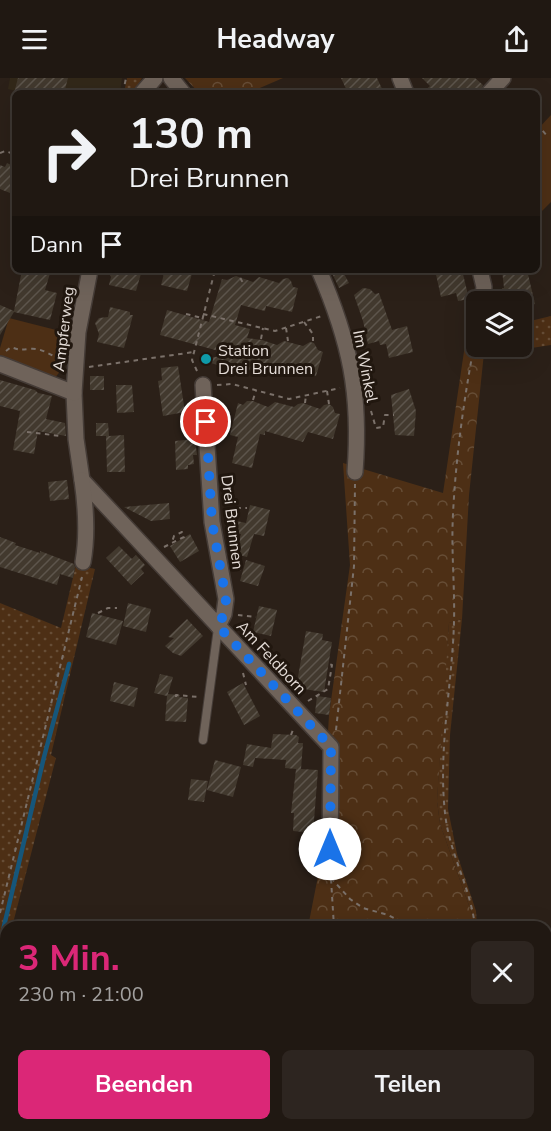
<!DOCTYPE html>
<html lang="de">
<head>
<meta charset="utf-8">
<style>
  body { margin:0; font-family:"Nunito Sans",sans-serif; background:#2d2520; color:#f1f3f6; height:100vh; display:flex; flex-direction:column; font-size:22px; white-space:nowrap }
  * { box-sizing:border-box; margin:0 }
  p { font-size:20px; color:#a2a09f }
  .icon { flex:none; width:33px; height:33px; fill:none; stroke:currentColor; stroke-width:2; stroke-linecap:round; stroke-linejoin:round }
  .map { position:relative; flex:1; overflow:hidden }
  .drawer { position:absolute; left:0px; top:843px; width:552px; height:210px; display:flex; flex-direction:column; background:#201812; border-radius:18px 18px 0 0; box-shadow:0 6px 24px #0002,0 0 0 2px #3d3732 }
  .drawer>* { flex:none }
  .hud { position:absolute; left:12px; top:12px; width:528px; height:183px; border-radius:9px; box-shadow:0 6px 24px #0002,0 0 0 2px #3d3732; background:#201812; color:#f1f3f6; overflow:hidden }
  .tools { position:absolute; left:466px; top:213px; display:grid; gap:12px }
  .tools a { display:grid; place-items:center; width:66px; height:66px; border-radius:9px; background:#201812; box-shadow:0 6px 24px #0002,0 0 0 2px #3d3732; font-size:30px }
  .pin { position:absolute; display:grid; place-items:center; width:51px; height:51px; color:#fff; margin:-26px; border:3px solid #fff; border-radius:50%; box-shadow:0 2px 6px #0007 }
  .me { position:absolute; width:66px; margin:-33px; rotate:0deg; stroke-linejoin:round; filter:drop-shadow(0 0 4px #0008) }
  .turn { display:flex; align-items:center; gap:21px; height:126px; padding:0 18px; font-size:27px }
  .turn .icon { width:78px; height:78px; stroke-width:2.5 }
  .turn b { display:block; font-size:42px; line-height:51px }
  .then { display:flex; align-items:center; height:57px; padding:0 18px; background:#0003; gap:12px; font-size:22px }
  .round { display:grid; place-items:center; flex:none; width:63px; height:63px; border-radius:9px; background:#2d2520 }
  .headline { display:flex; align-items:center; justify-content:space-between; height:102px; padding:0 18px }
  h1 { font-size:36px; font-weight:700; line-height:45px; color:#db2777 }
  .button { display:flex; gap:12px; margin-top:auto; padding:12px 18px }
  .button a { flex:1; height:69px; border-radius:9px; background:#db2777; color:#fff; font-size:24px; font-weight:700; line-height:69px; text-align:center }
  .button a+a { background:#2d2520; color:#f1f3f6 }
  header { display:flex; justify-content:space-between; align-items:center; height:78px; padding:0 18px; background:#201812; font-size:27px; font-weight:700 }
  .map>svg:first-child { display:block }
  .commercial { fill:#322819 }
  .grass { fill:url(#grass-dots) }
  .forest { fill:url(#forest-crowns) }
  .park { fill:#4d2f15 }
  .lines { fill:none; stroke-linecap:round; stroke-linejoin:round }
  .stream { stroke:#16567a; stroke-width:4.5 }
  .building { fill:url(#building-hatch) }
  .service-casing { stroke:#453c37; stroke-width:10 }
  .minor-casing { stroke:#453c37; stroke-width:18 }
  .path { stroke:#7b716a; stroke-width:2; stroke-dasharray:4.5 4.5; stroke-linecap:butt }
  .service { stroke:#6f635a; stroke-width:8 }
  .minor { stroke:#6f635a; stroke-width:15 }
  .route { stroke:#1a73e8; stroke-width:10; stroke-dasharray:0 18 }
  .culture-dot { fill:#0f9aa8; stroke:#21170f; stroke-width:2 }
  .labels { text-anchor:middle; stroke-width:6; stroke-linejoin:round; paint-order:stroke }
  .street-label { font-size:16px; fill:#e4dcd7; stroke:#21170f }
  .poi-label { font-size:16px; fill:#e4dcd7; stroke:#21170f; text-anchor:start }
</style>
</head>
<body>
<header><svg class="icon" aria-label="menu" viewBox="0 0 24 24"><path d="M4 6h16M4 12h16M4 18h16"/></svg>Headway<svg class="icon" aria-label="share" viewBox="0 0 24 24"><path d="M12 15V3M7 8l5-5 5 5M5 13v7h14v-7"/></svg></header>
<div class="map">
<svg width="551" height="1053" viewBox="0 0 551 1053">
  <defs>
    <pattern id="grass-dots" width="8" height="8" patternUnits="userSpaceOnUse" patternTransform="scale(1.5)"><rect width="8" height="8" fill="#4d2f15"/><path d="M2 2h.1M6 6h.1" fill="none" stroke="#664d36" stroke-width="1.8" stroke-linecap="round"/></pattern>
    <pattern id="forest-crowns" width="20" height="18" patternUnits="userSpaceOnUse" patternTransform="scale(1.5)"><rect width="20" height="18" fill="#4d2f15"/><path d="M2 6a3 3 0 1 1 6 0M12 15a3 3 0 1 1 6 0" fill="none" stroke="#664d36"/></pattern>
    <pattern id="building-hatch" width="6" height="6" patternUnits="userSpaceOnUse" patternTransform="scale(1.5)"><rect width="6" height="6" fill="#42392e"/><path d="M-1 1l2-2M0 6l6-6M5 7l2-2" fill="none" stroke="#5d554c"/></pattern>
  </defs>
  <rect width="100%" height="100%" fill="#2b2018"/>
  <polygon class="commercial" points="10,0 122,0 120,15 24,15 8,11"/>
  <g class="grass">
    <polygon points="127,0 142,0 133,15 124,15"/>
    <polygon points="551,238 551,267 512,273 484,275 484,269 522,268 522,245"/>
    <polygon points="76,487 95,491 51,677 56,680 12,849 6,849 6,871 0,887 0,525 61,550"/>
    <polygon points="462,541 450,657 448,731 457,776 476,833 477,849 473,849 472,836 440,746 437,723 444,605 449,545"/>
    <polygon points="108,1047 178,1047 222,1053 152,1053"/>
  </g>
  <g class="forest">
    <polygon points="185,0 283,0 248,15 199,15"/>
    <polygon points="477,256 477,268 484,269 484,275 469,417 462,541 449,545 437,723 440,746 472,836 473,849 308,849 320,788 329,637 350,487 343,385 443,415 466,260"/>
    <polygon points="289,1047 431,1047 430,1053 290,1053"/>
  </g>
  <g class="park">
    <polygon points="551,37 551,124 541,134 537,116 537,52"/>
    <polygon points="9,240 64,254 62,291 54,301 0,277 0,270"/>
  </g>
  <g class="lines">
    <polyline class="stream" points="0,865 44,679 69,586"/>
  </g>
  <g class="building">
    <polygon points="18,0 68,0 64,15 14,15"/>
    <polygon points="341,0 377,0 384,15 348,15"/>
    <polygon points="422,0 475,0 483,7 480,15 422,15 430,8"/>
    <polygon points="7,85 15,89 15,117 0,111 0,87 5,89"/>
    <polygon points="22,192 51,192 45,212 57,215 50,242 14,234 0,257 0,227 14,233"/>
    <polygon points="107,192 142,192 136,213 109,207 111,199"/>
    <polygon points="165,192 193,192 187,213 161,207"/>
    <polygon points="339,192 342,192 349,205 339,210 332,195"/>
    <polygon points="435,192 462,192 469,221 458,223 456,215 441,219"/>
    <polygon points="502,192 527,192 535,226 522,230 522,224 505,224 502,210 504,210"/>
    <polygon points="236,198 253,204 259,199 279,205 283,201 288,200 291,203 293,209 298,210 292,234 266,228 265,233 241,227 235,247 250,251 247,260 262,262 277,267 284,263 303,268 310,264 314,265 318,272 323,274 316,298 291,291 289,296 265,290 264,296 240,290 239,293 200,282 230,276 160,257 167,232 209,244 222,201 227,202"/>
    <polygon points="363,210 370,211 375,216 379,215 392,252 407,248 413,274 389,280 386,266 380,267 379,263 368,266 363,243 354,217"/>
    <polygon points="110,229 130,234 130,237 133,237 124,270 97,264 99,256 95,245 99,240 108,239"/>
    <polygon points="178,288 185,334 163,338 158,303 162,302 161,290"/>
    <rect x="90" y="298" width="14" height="14"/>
    <polygon points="0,302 35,312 38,315 52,318 46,341 65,345 66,358 38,353 34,376 13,372 20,333 0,328"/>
    <polygon points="116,307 132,307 134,334 117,335"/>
    <polygon points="409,311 416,333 414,358 395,357 391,317"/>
    <polygon points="247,323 253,323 268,329 275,324 294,329 298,326 303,325 320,331 324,327 329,326 333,329 335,335 340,336 333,361 308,354 303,364 265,353 265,357 260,356 252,390 232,385 238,359 230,357 238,325 243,327"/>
    <polygon points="96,345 108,345 109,358 124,357 125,394 107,394 106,358 96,358"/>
    <polygon points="195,361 197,377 193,377 194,386 188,387 188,391 176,392 175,363"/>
    <polygon points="67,402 69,421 50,423 48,404"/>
    <polygon points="169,425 170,441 151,443 124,429"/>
    <polygon points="250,427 270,432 264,458 254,456 247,479 235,476 241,456 230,454 232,442 246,445"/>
    <polygon points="190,456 199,473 180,484 170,468"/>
    <polygon points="0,459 16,465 15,467 40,475 40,473 74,486 75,489 73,500 60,496 57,507 0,489"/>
    <polygon points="119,468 132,481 136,477 145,487 141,491 144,495 131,507 106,480"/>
    <polygon points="246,482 265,488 258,508 240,503"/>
    <polygon points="128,525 151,531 146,554 123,548"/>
    <polygon points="259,528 277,532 271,558 253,554"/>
    <polygon points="92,535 123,543 116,567 86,559"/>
    <polygon points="187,541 203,558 181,578 173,575 165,568 174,560 168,559"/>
    <polygon points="306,553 323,556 322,562 332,564 324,614 296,610"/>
    <polygon points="160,596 173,599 168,616 180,617 179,619 188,620 186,644 165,643 167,618 154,615"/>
    <polygon points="114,604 138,610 134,629 110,623"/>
    <polygon points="243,605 260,638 244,647 227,614"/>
    <polygon points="317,618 331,620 329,637 315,635"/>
    <polygon points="273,656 296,657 299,659 298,665 303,665 301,691 318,692 313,755 293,753 294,735 291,735 296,691 285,690 286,682 255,680 253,689 243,687 247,666 271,670"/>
    <polygon points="215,682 241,689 233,719 207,712"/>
    <polygon points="191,701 208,703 204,724 188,722"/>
    <polygon points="309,760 320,761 319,782 308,782"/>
  </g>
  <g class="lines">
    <g class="service-casing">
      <polyline id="service" points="203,662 218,550"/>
    </g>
    <g class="minor-casing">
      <g id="minor">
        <polyline points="171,0 183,15"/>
        <polyline points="400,0 406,15"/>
        <polyline points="142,15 155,0"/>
        <polyline points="489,15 503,0"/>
        <path d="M319,192c31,72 42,123 36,202"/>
        <polyline points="480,192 484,209 482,224"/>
        <polyline points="0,286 74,315 76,361 82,402 331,669 330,786"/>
        <polyline points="203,307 212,444 226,521 224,536 218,548"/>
        <polyline points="74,315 78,254 90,192"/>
        <path d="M82,402c4,28 6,54 1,82"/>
      </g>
    </g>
    <g class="path">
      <polyline points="123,15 126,0"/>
      <polyline points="537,46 548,59"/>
      <polyline points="0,75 5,73 11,75"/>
      <polyline points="236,192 243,205"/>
      <polyline points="261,192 263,199"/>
      <polyline points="285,192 289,200"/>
      <polyline points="186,236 202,240"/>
      <polyline points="203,236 275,253 322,238"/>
      <polyline points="304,244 313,256 313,263"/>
      <polyline points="286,250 288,263"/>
      <polyline points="261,261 263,250"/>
      <path d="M6,273l5,-4c8,3 10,3 18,2 11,-2 23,6 32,12"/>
      <polyline points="89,289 194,274"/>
      <polyline points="197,293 192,282 215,192"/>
      <polyline points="217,307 232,306 289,321 340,310"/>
      <polyline points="327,313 329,326"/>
      <polyline points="253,322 256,312"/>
      <polyline points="305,325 306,317"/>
      <polyline points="371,333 376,350 383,349 385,337 394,337"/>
      <polyline points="27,354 61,358"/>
      <polyline points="226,444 228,444 237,430 247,430"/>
      <polyline points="164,469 184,459 182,454 174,458 172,464"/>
      <polyline points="235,485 241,492"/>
      <polyline points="98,535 108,530 117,530"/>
      <polyline points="238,537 256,539"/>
      <polyline points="243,595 246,607"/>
      <polyline points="176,619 176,617 199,619"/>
      <polyline points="308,623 328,611 332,587 329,586"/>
      <polyline points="336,652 354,488 355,406"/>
      <polyline points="291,657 294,649"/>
      <polyline points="331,800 350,821 363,830 388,837 411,849"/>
      <polyline points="331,801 334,849"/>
      <polyline points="0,835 82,499"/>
      <path d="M475,849c-4,-39 -26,-74 -30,-114 -7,-63 7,-127 9,-190 1,-36 -3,-72 -1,-109 3,-61 12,-123 24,-184"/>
      <polyline points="0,1026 6,1027"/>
      <polyline points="147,1047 190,1053"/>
      <polyline points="316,1047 317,1053"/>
      <polyline points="435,1053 436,1047"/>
    </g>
    <use href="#service" class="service"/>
    <use href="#minor" class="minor"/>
  </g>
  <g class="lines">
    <polyline class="route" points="206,344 212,444 226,521 224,536 218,548 331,669 330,771"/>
  </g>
  <circle class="culture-dot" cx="206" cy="281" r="6"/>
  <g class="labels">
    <g class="street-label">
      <text transform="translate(63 251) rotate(-83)" y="6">Ampferweg</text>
      <text transform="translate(366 288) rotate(79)" y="6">Im Winkel</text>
      <text transform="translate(233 444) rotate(83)" y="6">Drei Brunnen</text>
      <text transform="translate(272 579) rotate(47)" y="6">Am Feldborn</text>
    </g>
    <g class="poi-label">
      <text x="218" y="278">Station<tspan x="218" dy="18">Drei Brunnen</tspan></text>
    </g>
  </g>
</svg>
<div class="tools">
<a><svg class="icon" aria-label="layers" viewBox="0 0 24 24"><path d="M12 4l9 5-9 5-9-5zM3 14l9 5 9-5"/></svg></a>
</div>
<div class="pin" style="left:206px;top:344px;background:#d93025"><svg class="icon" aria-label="arrive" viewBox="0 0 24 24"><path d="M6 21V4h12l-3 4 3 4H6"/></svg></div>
<svg class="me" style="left:330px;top:771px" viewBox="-20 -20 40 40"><circle r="19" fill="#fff"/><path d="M0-13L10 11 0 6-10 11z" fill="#1a73e8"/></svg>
<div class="hud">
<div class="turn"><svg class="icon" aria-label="right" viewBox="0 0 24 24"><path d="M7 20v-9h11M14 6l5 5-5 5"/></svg><div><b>130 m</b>Drei Brunnen</div></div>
<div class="then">Dann<svg class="icon" aria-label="arrive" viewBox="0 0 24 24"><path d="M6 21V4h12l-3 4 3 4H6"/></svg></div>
</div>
<section class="drawer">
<div class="headline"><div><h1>3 Min.</h1><p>230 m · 21:00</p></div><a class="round"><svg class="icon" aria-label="close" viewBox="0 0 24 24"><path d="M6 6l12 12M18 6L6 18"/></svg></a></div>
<div class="button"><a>Beenden</a><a>Teilen</a></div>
</section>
</div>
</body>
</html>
